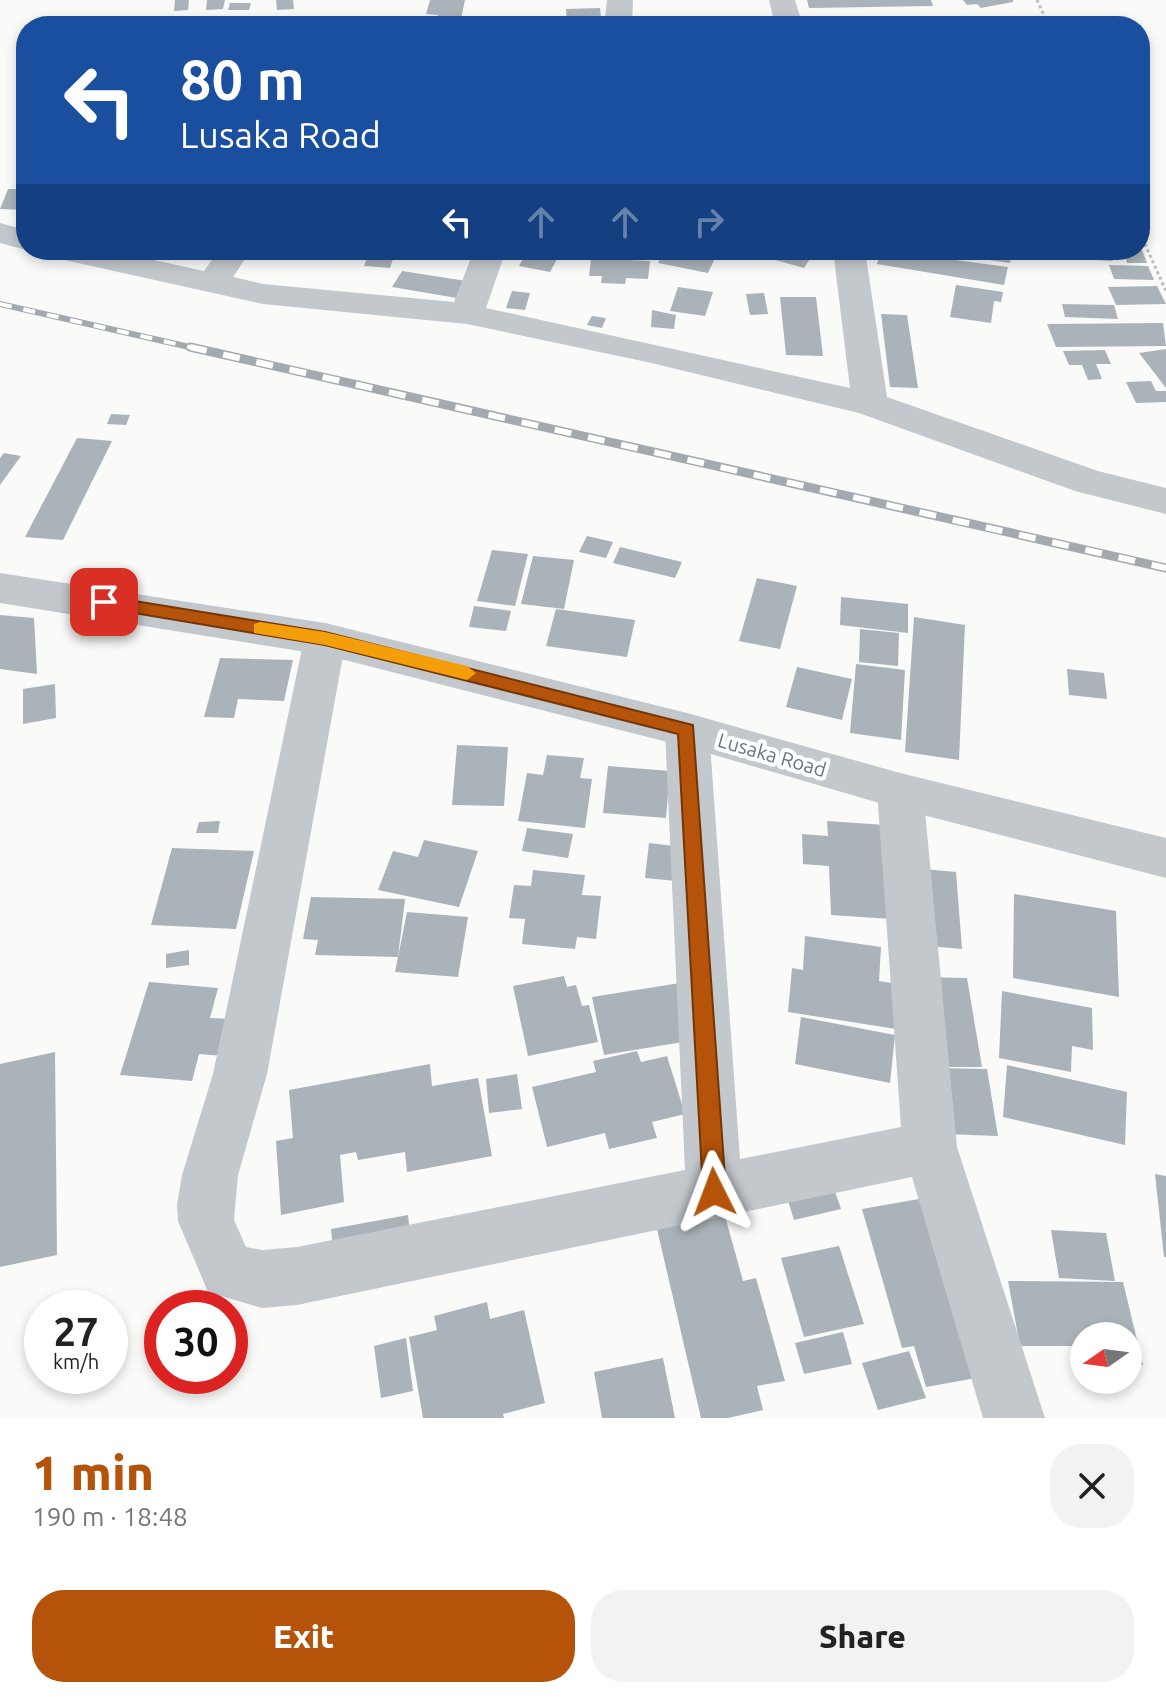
<!DOCTYPE html>
<html lang="en">
<head>
<meta charset="utf-8">
<style>
  body { margin:0; font-family:Ubuntu,sans-serif; background:#f2f2f2; color:#222; height:100vh; display:flex; flex-direction:column; font-size:30px; white-space:nowrap }
  * { box-sizing:border-box; margin:0 }
  p { font-size:26px; color:#767676 }
  .icon { flex:none; width:44px; height:44px; fill:none; stroke:currentColor; stroke-width:2; stroke-linecap:round; stroke-linejoin:round }
  .map { position:relative; height:1418px; overflow:hidden }
  .side { display:flex; flex-direction:column; background:#fff; flex:1 }
  .side>* { flex:none }
  .guide { position:absolute; left:16px; top:16px; width:1134px; height:244px; border-radius:32px; box-shadow:0 4px 12px #0003; background:#1a4fa0; color:#fff; overflow:hidden }
  .needle { width:52px; rotate:256deg }
  .buttons { position:absolute; left:1070px; top:1322px; display:grid; gap:16px }
  .buttons a { display:grid; place-items:center; width:72px; height:72px; border-radius:50%; background:#fff; box-shadow:0 4px 12px #0003; font-size:40px }
  .speed { position:absolute; left:24px; top:1290px; display:flex; gap:16px; font-size:40px; font-weight:700; text-align:center }
  .speed>* { display:grid; place-content:center; width:104px; height:104px; border-radius:50%; background:#fff; box-shadow:0 4px 12px #0003; line-height:1 }
  .speed small { font-size:20px; font-weight:400 }
  .speed .limit { border:12px solid #d22; background:#fff; color:#111 }
  .pin { position:absolute; display:grid; place-items:center; width:68px; height:68px; color:#fff; margin:-34px; border-radius:16px; box-shadow:0 4px 12px #0006 }
  .me { position:absolute; width:88px; margin:-44px; rotate:357deg; stroke-linejoin:round; filter:drop-shadow(0 0 6px #0008) }
  .turn { display:flex; align-items:center; gap:28px; height:168px; padding:0 32px; font-size:36px }
  .turn .icon { width:104px; height:104px; stroke-width:2.5 }
  .turn b { display:block; font-size:56px; line-height:68px }
  .lanes { display:flex; align-items:center; height:76px; padding:0 32px; background:#0003; justify-content:center; gap:40px; direction:ltr }
  .lanes .off { opacity:.35 }
  .round { display:grid; place-items:center; flex:none; width:84px; height:84px; border-radius:32px; background:#f2f2f2 }
  .head { display:flex; align-items:center; justify-content:space-between; height:136px; padding:0 32px }
  h1 { font-size:48px; font-weight:800; line-height:60px; color:#b45309 }
  .primary-button { display:flex; gap:16px; margin-top:auto; padding:16px 32px }
  .primary-button a { flex:1; height:92px; border-radius:32px; background:#b45309; color:#fff; font-size:32px; font-weight:800; line-height:92px; text-align:center }
  .primary-button a+a { background:#f2f2f2; color:#222 }
  .map>svg:first-child { display:block }
  .building { fill:#aab3b9 }
  .lines { fill:none; stroke-linecap:round; stroke-linejoin:round }
  .path { stroke:#bbbfc2; stroke-width:3; stroke-dasharray:3 3; stroke-linecap:butt }
  .minor { fill:#c3c8cc; fill-rule:evenodd }
  .tertiary { fill:#c3c8cc; fill-rule:evenodd }
  .rail-far1-casing { stroke:#a2aab0; stroke-width:6 }
  .rail-casing { stroke:#a2aab0; stroke-width:9 }
  .rail-far1 { stroke:#fff; stroke-width:4; stroke-dasharray:12; stroke-linecap:butt }
  .rail { stroke:#fff; stroke-width:6; stroke-dasharray:17; stroke-linecap:butt }
  .route { fill:#b45309; stroke:#753606; stroke-width:2 }
  .slow { fill:#f59e0b }
  .labels { text-anchor:middle; stroke-width:8; stroke-linejoin:round; paint-order:stroke }
  .street-label { font-size:20px; fill:#657683; stroke:#fff }
</style>
</head>
<body>
<div class="map">
<svg width="1166" height="1418" viewBox="0 0 1166 1418">
  <rect width="100%" height="100%" fill="#fafaf8"/>
  <g class="building">
    <polygon points="175,0 189,0 188,10 174,11"/>
    <polygon points="207,0 225,0 223,9 206,10"/>
    <polygon points="276,0 293,0 294,9 277,10"/>
    <polygon points="430,0 465,0 461,19 437,19 438,15 426,14"/>
    <polygon points="807,0 931,0 933,6 809,8"/>
    <polygon points="963,0 1013,0 1013,2 981,8 977,4 967,5"/>
    <polygon points="230,3 251,3 249,10 228,10"/>
    <polygon points="600,8 602,26 567,26 566,9"/>
    <polygon points="237,20 236,26 176,26 176,22"/>
    <polygon points="8,189 26,189 26,210 0,209"/>
    <polygon points="370,250 396,250 390,268 364,266"/>
    <polygon points="528,250 548,250 561,252 550,272 519,266"/>
    <polygon points="665,250 696,250 717,254 708,273 658,263"/>
    <polygon points="757,250 810,250 815,251 804,268 754,254"/>
    <polygon points="881,250 1008,267 1004,285 877,264"/>
    <polygon points="970,250 1012,252 1010,263 969,257"/>
    <polygon points="1043,250 1110,250 1113,261 1044,257"/>
    <polygon points="1123,250 1142,250 1147,263 1127,263"/>
    <polygon points="591,258 650,261 648,279 626,278 625,284 601,283 602,276 589,276"/>
    <polygon points="1109,265 1148,266 1154,280 1114,279"/>
    <polygon points="402,271 466,281 457,298 392,287"/>
    <polygon points="956,285 1003,292 1001,302 994,301 991,323 950,317"/>
    <polygon points="1157,286 1166,304 1116,305 1108,287"/>
    <polygon points="678,287 713,292 705,316 670,311"/>
    <polygon points="512,291 530,293 525,310 506,308"/>
    <polygon points="764,293 768,314 750,315 746,294"/>
    <polygon points="780,297 816,297 823,356 786,355"/>
    <polygon points="1062,304 1114,305 1118,319 1065,317"/>
    <polygon points="652,310 676,315 674,329 651,327"/>
    <polygon points="881,314 907,315 918,388 890,387"/>
    <polygon points="592,316 606,318 602,328 587,325"/>
    <polygon points="1163,323 1166,346 1056,347 1047,324"/>
    <polygon points="1166,349 1166,388 1139,353"/>
    <polygon points="1105,350 1111,364 1096,364 1102,379 1088,380 1082,365 1069,365 1063,351"/>
    <polygon points="1151,381 1156,391 1166,391 1166,402 1136,403 1126,382"/>
    <polygon points="111,414 130,415 126,425 107,424"/>
    <polygon points="77,438 112,441 63,540 25,537"/>
    <polygon points="4,453 21,456 0,485 0,458"/>
    <polygon points="587,536 613,542 606,558 579,552"/>
    <polygon points="620,547 682,562 675,578 613,563"/>
    <polygon points="492,550 528,554 515,606 477,601"/>
    <polygon points="533,556 574,560 564,609 521,604"/>
    <polygon points="757,578 797,586 780,649 739,641"/>
    <polygon points="841,597 908,604 908,633 840,625"/>
    <polygon points="474,606 511,611 506,631 469,627"/>
    <polygon points="556,609 635,620 627,657 546,646"/>
    <polygon points="0,615 34,618 37,674 0,669"/>
    <polygon points="914,617 965,625 959,760 905,752"/>
    <polygon points="860,629 899,633 898,666 859,662"/>
    <polygon points="220,658 293,660 284,701 238,699 234,718 204,717"/>
    <polygon points="856,664 905,670 901,740 850,733"/>
    <polygon points="797,667 852,679 842,720 786,707"/>
    <polygon points="1067,669 1104,673 1107,699 1069,695"/>
    <polygon points="55,684 56,718 23,724 23,689"/>
    <polygon points="457,745 508,747 504,806 452,805"/>
    <polygon points="547,755 584,758 580,778 592,779 585,828 518,821 527,773 543,775"/>
    <polygon points="608,766 670,771 666,818 603,813"/>
    <polygon points="220,821 218,833 196,833 199,822"/>
    <polygon points="827,821 885,825 892,919 831,915 829,866 803,864 802,834 828,836"/>
    <polygon points="527,828 573,834 568,858 522,851"/>
    <polygon points="424,840 478,851 459,907 378,890 393,851 418,857"/>
    <polygon points="649,843 691,848 687,882 645,878"/>
    <polygon points="172,848 254,851 236,929 151,925"/>
    <polygon points="912,868 956,872 962,949 917,945"/>
    <polygon points="533,870 585,875 582,895 601,896 596,939 577,937 575,949 522,944 525,919 509,918 514,885 531,886"/>
    <polygon points="1014,894 1116,911 1119,997 1013,978"/>
    <polygon points="311,897 405,899 398,957 315,955 318,940 303,939"/>
    <polygon points="407,912 468,917 458,977 395,972"/>
    <polygon points="805,936 881,947 879,981 898,984 896,1029 788,1012 792,968 803,970"/>
    <polygon points="189,950 189,965 166,968 166,954"/>
    <polygon points="564,976 567,987 576,985 582,1006 589,1005 598,1042 528,1056 513,986"/>
    <polygon points="922,977 967,978 982,1067 936,1067"/>
    <polygon points="149,982 218,988 210,1018 234,1019 224,1056 199,1054 192,1081 120,1075"/>
    <polygon points="680,983 695,1040 604,1055 592,997"/>
    <polygon points="1002,991 1092,1008 1093,1050 1072,1046 1071,1072 999,1058"/>
    <polygon points="801,1017 895,1035 890,1083 795,1064"/>
    <polygon points="637,1051 641,1062 667,1056 685,1114 652,1122 657,1138 609,1149 605,1133 547,1147 532,1087 596,1072 593,1061"/>
    <polygon points="55,1052 57,1255 0,1267 0,1064"/>
    <polygon points="430,1064 432,1086 478,1078 492,1156 407,1172 405,1152 358,1160 356,1152 340,1155 344,1202 281,1215 276,1141 293,1138 289,1090"/>
    <polygon points="1007,1065 1127,1092 1125,1145 1003,1117"/>
    <polygon points="935,1068 987,1069 998,1136 944,1134"/>
    <polygon points="517,1074 522,1109 489,1113 486,1079"/>
    <polygon points="1155,1174 1166,1176 1166,1257 1164,1257"/>
    <polygon points="830,1177 841,1209 794,1220 784,1188"/>
    <polygon points="919,1199 976,1378 926,1387 914,1346 902,1348 862,1209"/>
    <polygon points="408,1215 411,1243 334,1258 331,1229"/>
    <polygon points="725,1216 743,1281 756,1278 785,1381 757,1386 763,1410 728,1418 701,1418 657,1229"/>
    <polygon points="1051,1230 1106,1233 1115,1281 1059,1278"/>
    <polygon points="839,1246 864,1324 804,1337 781,1258"/>
    <polygon points="1008,1281 1123,1282 1143,1365 1128,1365 1128,1336 1084,1336 1084,1365 1076,1365 1073,1346 1020,1346"/>
    <polygon points="487,1302 490,1319 524,1310 545,1403 503,1414 504,1418 423,1418 409,1337 437,1330 434,1316"/>
    <polygon points="843,1332 852,1364 804,1374 795,1343"/>
    <polygon points="406,1338 413,1391 381,1398 374,1346"/>
    <polygon points="909,1351 926,1398 878,1410 862,1363"/>
    <polygon points="663,1358 675,1418 602,1418 594,1372"/>
  </g>
  <g class="lines">
    <g class="path">
      <polyline points="1037,0 1049,26"/>
      <polyline points="1140,233 1166,291"/>
    </g>
    <g class="minor">
      <polygon points="607,0 633,0 632,26 604,26"/>
      <polygon points="769,0 795,0 803,26 775,26"/>
      <polygon points="0,223 26,230 26,250 0,243"/>
      <polygon points="47,250 108,250 204,271 219,250 251,250 233,277 263,284 454,302 474,250 506,250 486,308 850,388 833,250 865,250 887,397 1098,471 1166,488 1166,514 1075,491 859,413 647,362 467,324 263,304 51,257"/>
      <polygon points="325,623 340,628 346,639 267,1074 238,1175 234,1220 246,1247 262,1250 297,1247 685,1170 665,730 671,718 687,713 703,718 709,730 740,1159 901,1127 877,791 884,778 900,773 916,778 923,791 957,1147 1045,1418 983,1418 912,1177 297,1305 262,1308 208,1292 178,1221 177,1205 182,1175 213,1074 304,639 310,628"/>
    </g>
    <polygon class="tertiary" points="0,573 325,623 687,713 900,773 1166,838 1166,878 900,809 687,747 325,655 0,603"/>
    <g class="rail-far1-casing">
      <polyline id="rail-far1" points="0,304 198,349"/>
    </g>
    <g class="rail-casing">
      <polyline id="rail" points="190,347 1166,568"/>
    </g>
    <use href="#rail-far1" class="rail-far1"/>
    <use href="#rail" class="rail"/>
  </g>
  <polygon class="route" points="104,596 325,632 693,725 726,1192 723,1200 714,1203 706,1200 703,1192 678,734 325,645 98,607 98,598"/>
  <polygon class="slow" points="260,622 325,632 467,666 476,673 467,680 325,645 254,633 254,624"/>
  <g class="labels">
    <g class="street-label">
      <text transform="translate(772 755) rotate(16)" y="7">Lusaka Road</text>
    </g>
  </g>
</svg>
<div class="buttons">
<a><svg class="needle" viewBox="-14 -14 28 28"><path d="M0-13l5 13h-10z" fill="#e53935"/><path d="M0 13l5-13h-10z" fill="#767676"/></svg></a>
</div>
<div class="speed"><div>27<small>km/h</small></div><div class="limit">30</div></div>
<div class="pin" style="left:104px;top:602px;background:#d93025"><svg class="icon" aria-label="arrive" viewBox="0 0 24 24"><path d="M6 21V4h12l-3 4 3 4H6"/></svg></div>
<svg class="me" style="left:714px;top:1192px" viewBox="-20 -20 40 40"><path d="M0-17L14 15 0 8-14 15z" fill="#b45309" stroke="#fff" stroke-width="4"/></svg>
<div class="guide">
<div class="turn"><svg class="icon" aria-label="left" viewBox="0 0 24 24"><path d="M17 20v-9H6M10 6l-5 5 5 5"/></svg><div><b>80 m</b>Lusaka Road</div></div>
<div class="lanes"><svg class="icon" aria-label="left" viewBox="0 0 24 24"><path d="M17 20v-9H6M10 6l-5 5 5 5"/></svg><svg class="icon off" aria-label="ahead" viewBox="0 0 24 24"><path d="M12 20V5M6 11l6-6 6 6"/></svg><svg class="icon off" aria-label="ahead" viewBox="0 0 24 24"><path d="M12 20V5M6 11l6-6 6 6"/></svg><svg class="icon off" aria-label="right" viewBox="0 0 24 24"><path d="M7 20v-9h11M14 6l5 5-5 5"/></svg></div>
</div>
</div>
<section class="side">
<div class="head"><div><h1>1 min</h1><p>190 m · 18:48</p></div><a class="round"><svg class="icon" aria-label="close" viewBox="0 0 24 24"><path d="M6 6l12 12M18 6L6 18"/></svg></a></div>
<div class="primary-button"><a>Exit</a><a>Share</a></div>
</section>
</body>
</html>
